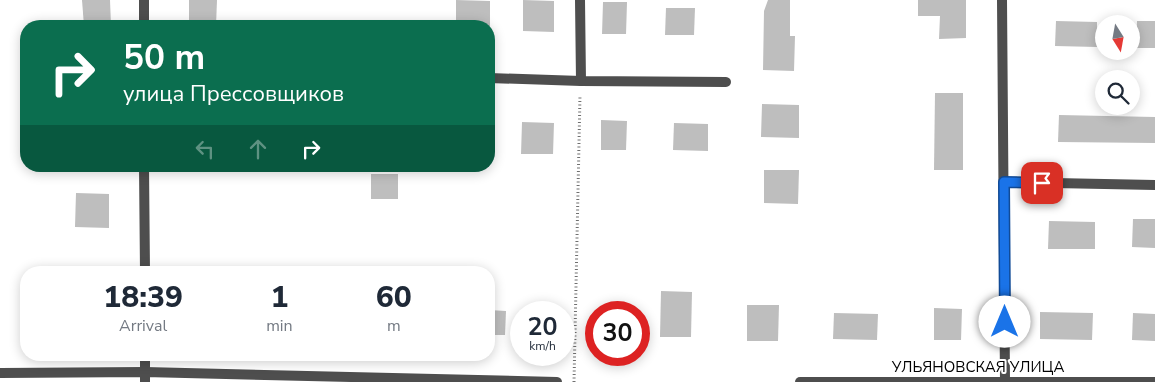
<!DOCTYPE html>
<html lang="en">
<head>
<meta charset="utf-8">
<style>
  body { margin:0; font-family:"Nunito Sans",sans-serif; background:#f2f2f3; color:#1f2937; height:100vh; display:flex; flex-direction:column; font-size:19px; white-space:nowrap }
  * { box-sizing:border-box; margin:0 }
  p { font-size:16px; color:#747a83 }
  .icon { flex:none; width:28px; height:28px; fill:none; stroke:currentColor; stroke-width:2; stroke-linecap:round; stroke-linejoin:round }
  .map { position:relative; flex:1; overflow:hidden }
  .side { position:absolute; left:20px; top:266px; width:475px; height:95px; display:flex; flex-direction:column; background:#fff; border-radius:20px; box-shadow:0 2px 12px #0003 }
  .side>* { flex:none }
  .top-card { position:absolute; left:20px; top:20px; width:475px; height:152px; border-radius:20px; box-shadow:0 2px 12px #0003; background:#0b6e4f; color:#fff; overflow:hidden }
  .needle { width:32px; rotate:169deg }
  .controls { position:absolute; left:1095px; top:15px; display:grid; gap:10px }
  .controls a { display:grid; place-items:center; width:45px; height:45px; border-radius:50%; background:#fff; box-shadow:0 2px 12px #0003; font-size:25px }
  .speed { position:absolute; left:510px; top:301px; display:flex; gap:10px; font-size:25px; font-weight:700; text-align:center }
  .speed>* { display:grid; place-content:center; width:65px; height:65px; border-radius:50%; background:#fff; box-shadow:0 2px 12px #0003; line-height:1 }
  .speed small { font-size:12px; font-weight:400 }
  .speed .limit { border:8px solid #d22; background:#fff; color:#111 }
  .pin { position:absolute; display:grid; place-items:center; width:42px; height:42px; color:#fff; margin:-21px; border-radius:10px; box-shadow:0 2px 8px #0006 }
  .me { position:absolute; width:55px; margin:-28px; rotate:0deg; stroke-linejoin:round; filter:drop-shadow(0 0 4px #0008) }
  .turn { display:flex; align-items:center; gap:18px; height:105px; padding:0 20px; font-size:22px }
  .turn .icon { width:65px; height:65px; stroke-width:2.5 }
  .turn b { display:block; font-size:35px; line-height:42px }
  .lanes { display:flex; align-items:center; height:48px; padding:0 20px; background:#0003; justify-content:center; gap:25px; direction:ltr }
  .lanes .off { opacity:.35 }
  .eta { display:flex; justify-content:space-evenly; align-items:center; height:85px; text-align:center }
  .eta b { font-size:30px; font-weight:800; line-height:35px }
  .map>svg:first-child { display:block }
  .building { fill:#bebebe }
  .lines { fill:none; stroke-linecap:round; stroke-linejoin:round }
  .path { stroke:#707070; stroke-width:3; stroke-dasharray:1 2.5; stroke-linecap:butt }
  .lane { stroke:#4e4e4e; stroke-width:10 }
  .street { stroke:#4e4e4e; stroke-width:10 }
  .route-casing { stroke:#114b97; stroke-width:12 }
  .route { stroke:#1a73e8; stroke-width:9 }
  .labels { text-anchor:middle; stroke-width:4; stroke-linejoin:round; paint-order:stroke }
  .street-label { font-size:15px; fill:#000; stroke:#fff }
</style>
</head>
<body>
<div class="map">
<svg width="1155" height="382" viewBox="0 0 1155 382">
  <rect width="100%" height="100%" fill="#fff"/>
  <g class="building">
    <polygon points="82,0 110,0 111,26 84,26"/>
    <polygon points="189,0 217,0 216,26 189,26"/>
    <polygon points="456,0 490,1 490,26 456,26"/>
    <polygon points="523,0 554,1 554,32 523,31"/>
    <polygon points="768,0 790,0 790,36 795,36 794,71 763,70 764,11"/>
    <polygon points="918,0 966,0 966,38 939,39 940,16 918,16"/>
    <polygon points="603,2 627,2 626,34 602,34"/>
    <polygon points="666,8 695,8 694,35 665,35"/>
    <polygon points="1056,21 1097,22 1097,47 1055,46"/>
    <polygon points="1137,21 1155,21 1155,48 1136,48"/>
    <polygon points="935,93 963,93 963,170 934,170"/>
    <polygon points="762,104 799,105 799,138 761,137"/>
    <polygon points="1059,115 1155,117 1155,143 1058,142"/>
    <polygon points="601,120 627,121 626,150 601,150"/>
    <polygon points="522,122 554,123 553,154 521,154"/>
    <polygon points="674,123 708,124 708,151 673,150"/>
    <polygon points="764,170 799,170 798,204 764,203"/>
    <rect x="371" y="174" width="27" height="25"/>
    <polygon points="76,193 109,194 109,228 75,227"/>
    <polygon points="1133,219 1155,219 1155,248 1132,247"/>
    <polygon points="1049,221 1095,222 1095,249 1048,249"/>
    <polygon points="661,291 692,292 691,337 660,337"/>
    <polygon points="747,305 779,305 778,341 747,341"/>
    <polygon points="934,308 962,309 961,340 934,340"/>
    <polygon points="489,310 506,311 505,335 489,335"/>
    <polygon points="1040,312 1093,313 1092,340 1040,339"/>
    <polygon points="834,313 878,314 877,340 833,339"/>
    <polygon points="1133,313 1155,314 1155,341 1132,340"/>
  </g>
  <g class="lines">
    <polyline class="path" points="574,382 580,95"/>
    <polyline class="lane" points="489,78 581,81 726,82"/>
    <g class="street">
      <polyline points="144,0 144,26"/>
      <polyline points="580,0 581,81"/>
      <polyline points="1002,0 1005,382"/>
      <polyline points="144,166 145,272"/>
      <polyline points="1004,182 1155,185"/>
      <polyline points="0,373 145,372 557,382"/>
      <polyline points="145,382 145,355"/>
      <polyline points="800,382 1155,382"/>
    </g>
  </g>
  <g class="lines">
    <g class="route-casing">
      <polyline id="route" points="1005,322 1004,182 1042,183"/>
    </g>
    <use href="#route" class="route"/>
  </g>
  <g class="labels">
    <g class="street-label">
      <text x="978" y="372">УЛЬЯНОВСКАЯ УЛИЦА</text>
    </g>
  </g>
</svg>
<div class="controls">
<a><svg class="needle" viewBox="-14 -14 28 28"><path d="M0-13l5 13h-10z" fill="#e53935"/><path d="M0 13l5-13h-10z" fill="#747a83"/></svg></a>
<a><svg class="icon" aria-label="search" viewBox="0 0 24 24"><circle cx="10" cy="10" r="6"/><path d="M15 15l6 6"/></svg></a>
</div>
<div class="speed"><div>20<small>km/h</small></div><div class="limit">30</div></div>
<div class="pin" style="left:1042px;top:183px;background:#d93025"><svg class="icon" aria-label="arrive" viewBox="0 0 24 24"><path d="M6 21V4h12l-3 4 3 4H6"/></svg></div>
<svg class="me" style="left:1005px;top:322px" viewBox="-20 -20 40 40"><circle r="19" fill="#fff"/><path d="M0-13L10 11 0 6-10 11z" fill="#1a73e8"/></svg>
<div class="top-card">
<div class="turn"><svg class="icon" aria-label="right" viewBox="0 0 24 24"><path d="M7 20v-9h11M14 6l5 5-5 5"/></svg><div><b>50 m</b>улица Прессовщиков</div></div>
<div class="lanes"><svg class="icon off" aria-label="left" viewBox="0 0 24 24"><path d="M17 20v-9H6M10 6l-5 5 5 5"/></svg><svg class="icon off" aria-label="ahead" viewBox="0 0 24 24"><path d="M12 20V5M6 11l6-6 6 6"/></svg><svg class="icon" aria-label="right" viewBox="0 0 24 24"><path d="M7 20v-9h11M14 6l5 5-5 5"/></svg></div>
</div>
<section class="side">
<div class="eta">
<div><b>18:39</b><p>Arrival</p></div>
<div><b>1</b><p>min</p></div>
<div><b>60</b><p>m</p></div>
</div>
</section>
</div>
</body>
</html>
